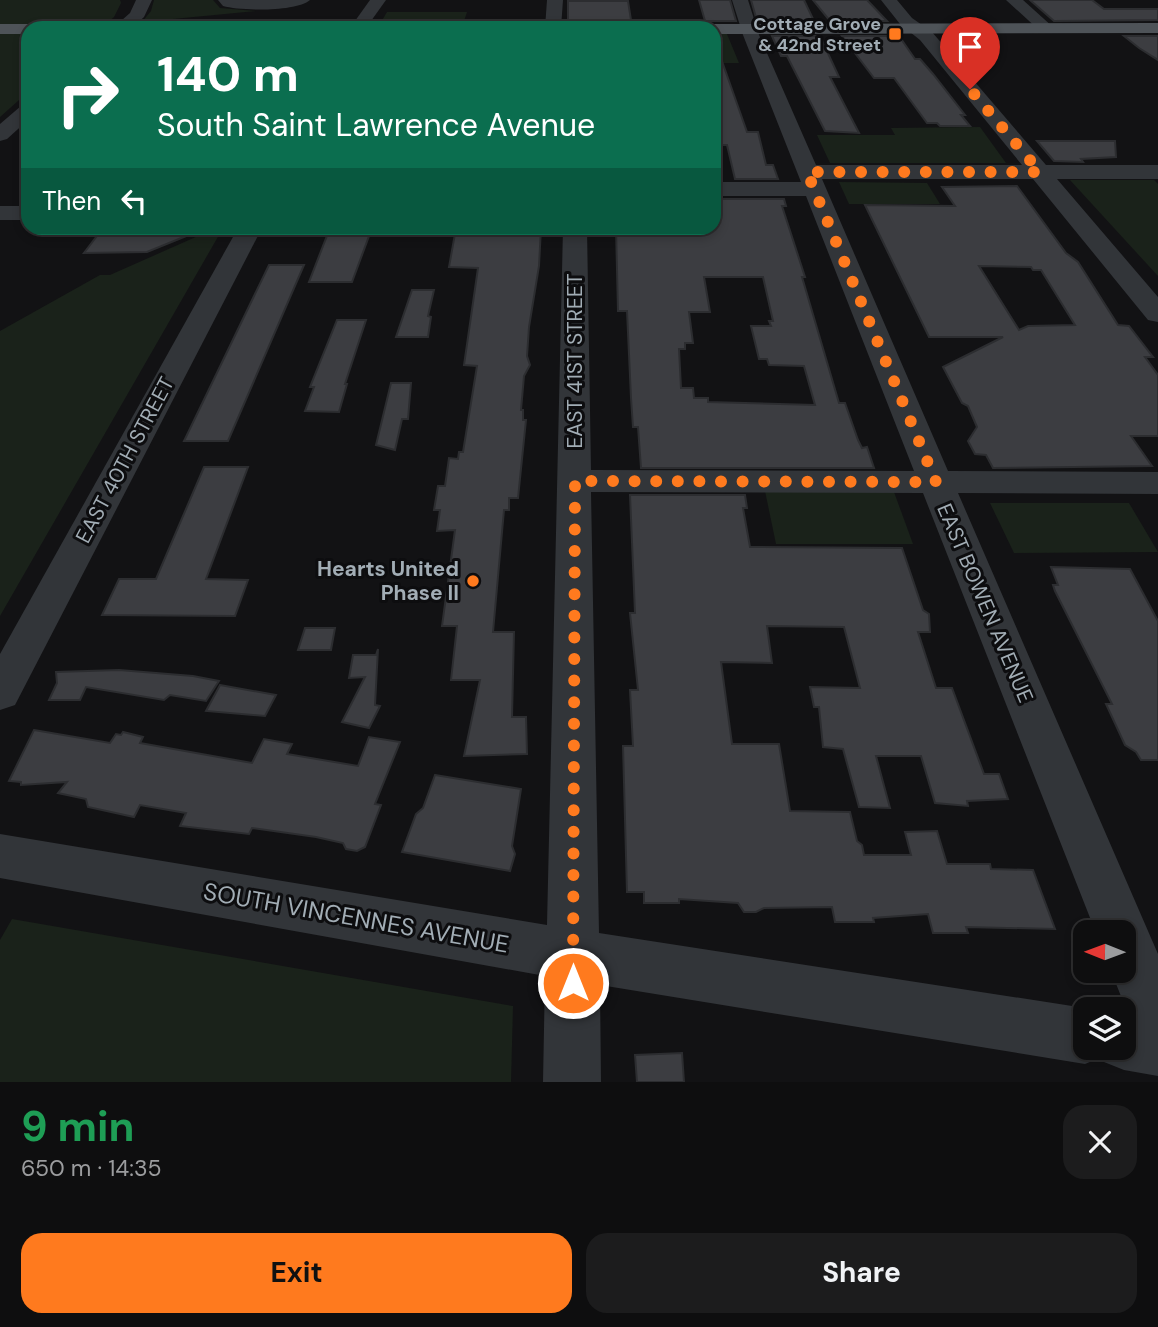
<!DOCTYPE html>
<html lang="en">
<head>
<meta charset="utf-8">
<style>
  body { margin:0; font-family:"DM Sans",sans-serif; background:#1c1c1d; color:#f1f3f6; height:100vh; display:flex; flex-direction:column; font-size:26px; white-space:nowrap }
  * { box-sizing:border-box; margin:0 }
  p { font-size:23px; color:#9b9c9e }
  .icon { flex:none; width:38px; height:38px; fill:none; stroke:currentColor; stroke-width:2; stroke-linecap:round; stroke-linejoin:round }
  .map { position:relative; height:1082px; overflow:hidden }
  .side { display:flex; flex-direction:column; background:#0e0e0f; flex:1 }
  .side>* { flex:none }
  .guide { position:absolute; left:21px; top:21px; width:700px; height:214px; border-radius:21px; box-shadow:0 4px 10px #0003,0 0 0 2px #2e2e2f; background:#0b6e4f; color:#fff; overflow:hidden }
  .needle { width:46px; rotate:271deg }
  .tools { position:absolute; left:1073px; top:920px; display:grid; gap:14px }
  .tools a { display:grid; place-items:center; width:63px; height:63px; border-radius:14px; background:#0e0e0f; box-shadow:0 4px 10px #0003,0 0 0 2px #2e2e2f; font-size:35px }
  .pin { position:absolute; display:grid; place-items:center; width:60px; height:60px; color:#fff; margin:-72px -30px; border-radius:50% 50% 50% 0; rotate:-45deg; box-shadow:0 0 7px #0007 }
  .pin .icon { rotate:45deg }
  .me { position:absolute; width:77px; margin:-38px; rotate:0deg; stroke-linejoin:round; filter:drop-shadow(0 0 5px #0008) }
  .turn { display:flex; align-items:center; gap:24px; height:147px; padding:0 21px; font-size:32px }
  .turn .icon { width:91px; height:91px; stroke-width:2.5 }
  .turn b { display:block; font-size:49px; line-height:60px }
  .then { display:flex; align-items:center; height:66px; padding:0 21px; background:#0003; gap:14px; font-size:26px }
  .round { display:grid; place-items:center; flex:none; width:74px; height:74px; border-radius:21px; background:#1c1c1d }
  .head { display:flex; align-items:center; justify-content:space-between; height:119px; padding:0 21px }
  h1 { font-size:42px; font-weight:700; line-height:52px; color:#1e9e55 }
  .cta { display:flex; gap:14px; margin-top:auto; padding:14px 21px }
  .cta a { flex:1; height:80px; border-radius:21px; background:#ff7a1e; color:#111; font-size:28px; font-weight:700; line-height:80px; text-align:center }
  .cta a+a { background:#1c1c1d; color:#f1f3f6 }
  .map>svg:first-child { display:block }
  .green { fill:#1a221a }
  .building { fill:#3c3d41; stroke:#2c2d30; stroke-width:2; fill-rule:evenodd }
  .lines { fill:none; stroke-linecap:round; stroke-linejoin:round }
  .minor { fill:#323539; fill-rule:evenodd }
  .major { fill:#4e5358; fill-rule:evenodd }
  .route { stroke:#ff7a1e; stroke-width:12; stroke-dasharray:0 21.6 }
  .poi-dot { fill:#ff7a1e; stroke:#0d0d0f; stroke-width:2.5 }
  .labels { text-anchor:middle; stroke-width:6; stroke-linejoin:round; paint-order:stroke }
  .far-poi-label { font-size:18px; font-weight:bold; fill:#a2adb5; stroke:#0d0d0f; text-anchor:end }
  .street-label { font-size:21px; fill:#a2adb5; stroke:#0d0d0f }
  .poi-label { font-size:21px; font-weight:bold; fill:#a2adb5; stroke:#0d0d0f; text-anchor:end }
  .near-street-label { font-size:24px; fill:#a2adb5; stroke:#0d0d0f }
</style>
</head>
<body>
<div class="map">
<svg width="1158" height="1082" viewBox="0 0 1158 1082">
  <rect width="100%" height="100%" fill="#121214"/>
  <g class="green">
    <polygon points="0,0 120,0 121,3 114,17 101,28 28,28 28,92 0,117"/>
    <polygon points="154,0 213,0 220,8 256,11 142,22 151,11"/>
    <polygon points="387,12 467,12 463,24 380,24"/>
    <polygon points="714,34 727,34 739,63 714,63"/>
    <polygon points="980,127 1006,163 830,163 817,135 895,135 891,128"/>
    <polygon points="1070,180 1154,180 1158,184 1158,276"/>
    <polygon points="839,182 927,183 940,204 849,204"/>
    <polygon points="216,228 223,228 0,616 0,331 100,275 110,275"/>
    <polygon points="765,491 894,492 913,544 776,544"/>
    <polygon points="990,503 1129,503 1158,552 1014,553"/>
    <polygon points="12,919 513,1006 511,1082 0,1082 0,940"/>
  </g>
  <g class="building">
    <polygon points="699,0 730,0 736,21 705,21"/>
    <polygon points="751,0 804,0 814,21 757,21"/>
    <polygon points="813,0 867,0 887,21 830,21"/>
    <polygon points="1030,0 1092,0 1104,9 1158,9 1158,20 1054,21"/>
    <polygon points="568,1 628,1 631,20 578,23 578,20 568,20"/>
    <polygon points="772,36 820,36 839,77 830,77 859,133 825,131 787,56 781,56"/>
    <polygon points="842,36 899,36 915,59 920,59 933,74 965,115 961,115 970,126 940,126 937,123 927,123 894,78 874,78"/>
    <polygon points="1124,36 1158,36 1158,60 1139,48"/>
    <polygon points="717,47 747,132 758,132 766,165 773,165 778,179 735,179 727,145 721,145 719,137 714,137 714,48"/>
    <polygon points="1037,141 1115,141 1116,157 1081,159 1083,162 1054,161"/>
    <path d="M1017,186l49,67 12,9 40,63 11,1 24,31h-8l13,18v61h-27l21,30 -159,2 -7,-13 -11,-1 -7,-13 9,-14 -9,-21 -6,-3 -19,-36 60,-30h-74l-64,-132 90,1 -13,-19zM979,266l52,1 2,3h8l34,55 -47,1 -9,4z"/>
    <path d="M714,199h70l2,7h-4l23,71h-3l37,126h6l13,37 4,8 5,-1 7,21h-233l-3,-41h-5l-2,-29 -4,-87h-9l-2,-83h98zM704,277h59l10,44h-4l2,5h-20l8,33h8l2,6 35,1 11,39 -107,-3v-4h-14l-1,-10h-12l-2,-39h6v-6h8l-4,-31h21z"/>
    <polygon points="103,228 206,228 147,252 84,253"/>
    <polygon points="330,228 372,228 352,282 309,282"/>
    <polygon points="456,228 541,228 539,266 529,327 527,356 530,365 524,376 521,410 523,410 523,420 526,420 518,498 509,498 509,510 504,510 493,632 514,632 512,717 526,717 527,754 464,756 480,680 451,680 457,626 442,626 455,530 437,531 440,510 434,510 438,486 445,486 449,458 458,459 459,452 463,452 477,366 464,365 478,268 449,267"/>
    <polygon points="269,265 304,265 228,441 184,441"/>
    <polygon points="412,290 434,290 428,316 431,317 428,337 396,337"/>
    <polygon points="337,320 366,320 345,384 347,384 339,412 305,411 314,387 310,387"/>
    <polygon points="391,383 411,383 408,419 402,419 395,450 376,445"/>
    <polygon points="204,467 248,467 206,579 248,580 235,616 102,615 119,579 156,579"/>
    <polygon points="630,495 745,495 747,508 743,508 750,547 902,548 923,610 929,614 930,632 918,632 936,688 952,688 984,774 999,774 1008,799 967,801 968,806 935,803 921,756 876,756 890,808 859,807 843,749 823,747 819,707 814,707 810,687 860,688 844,627 767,626 772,663 721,662 732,744 779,744 790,811 850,812 857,841 862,845 864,855 911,855 905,832 937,831 947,864 990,864 991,869 1033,870 1055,929 966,927 968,933 933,933 928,914 873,918 874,922 835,922 832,907 764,908 756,912 744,912 738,903 679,899 679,903 644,903 644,892 627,892 623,746 633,746 630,690 638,690 630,613 635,613"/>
    <polygon points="1051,567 1130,569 1158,621 1158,760 1141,760 1136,752 1125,745 1106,704 1112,704 1055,591 1053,585 1058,585"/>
    <polygon points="305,628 335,628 331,650 298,650"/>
    <polygon points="378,649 375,705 380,706 369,728 342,722 365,677 349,678 353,655 376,655"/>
    <polygon points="119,670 193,676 219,681 206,701 170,695 164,700 86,687 80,700 49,700 57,683 56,672"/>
    <polygon points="220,685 276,695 265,716 206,711"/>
    <polygon points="34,730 110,743 116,734 121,735 123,732 143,737 140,743 252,763 264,739 292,744 287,754 358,766 369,737 400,742 375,804 381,805 365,847 357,851 346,849 343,843 316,837 252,828 249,834 180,826 186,813 140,805 134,817 88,807 86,799 58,793 67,782 21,785 21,782 9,781"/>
    <polygon points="435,775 521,789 512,846 515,854 510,871 402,852 416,814 423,808"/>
    <polygon points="682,1053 684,1082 637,1082 635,1055"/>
  </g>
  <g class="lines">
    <g class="minor">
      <polygon points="136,0 152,0 144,17 132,28 113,28 130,13"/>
      <path d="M218,0h92c-14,12 -69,11 -87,6z"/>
      <polygon points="370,0 386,0 366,28 350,28"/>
      <polygon points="547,0 563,0 561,28 545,28"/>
      <path d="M732,0h16l11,35 57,130h206l-102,-125 -20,-16 -19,-24h16l15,18 20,14 114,133h112v14h-101l101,118v25l-10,-2 -115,-141h-211l126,292 210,1v22l-200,-1 200,461v122l-34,-6 -20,-8 -2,-5 -17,7 -485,-79 1,97h-58l2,-106 -545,-98v-44l547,91 16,-697h24l4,242 323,1 -108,-275h-92v-14h87l-58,-147zM591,492l332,1 173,440h28v38h-13l17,43h-4v34h-39v-38h5l-5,-2 -486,-75z"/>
      <polygon points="1006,0 1023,0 1054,28 1052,31 1040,31"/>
      <polygon points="28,104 28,120 7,139 0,141 0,124 21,106"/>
      <rect x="0" y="206" width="28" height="14"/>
      <polygon points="238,228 262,228 15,705 0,710 0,654"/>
    </g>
    <g class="major">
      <polygon points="1158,23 1158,33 714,34 714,28 706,28 714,24"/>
      <polygon points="0,24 28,24 36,28 28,28 28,34 0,34"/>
    </g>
  </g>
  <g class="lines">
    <polyline class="route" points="573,983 575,481 936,482 807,172 1040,172 970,89"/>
  </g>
  <g class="poi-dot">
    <rect x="888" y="27" width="14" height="14" rx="3.5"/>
    <circle cx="473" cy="581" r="7"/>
  </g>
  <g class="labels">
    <g class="far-poi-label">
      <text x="881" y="30">Cottage Grove<tspan x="881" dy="21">&amp; 42nd Street</tspan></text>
    </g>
    <g class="street-label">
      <text transform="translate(575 361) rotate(-90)" y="7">EAST 41ST STREET</text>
      <text transform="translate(125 460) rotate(-62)" y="7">EAST 40TH STREET</text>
      <text transform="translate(985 603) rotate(67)" y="7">EAST BOWEN AVENUE</text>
    </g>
    <g class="poi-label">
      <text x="459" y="576">Hearts United<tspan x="459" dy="24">Phase II</tspan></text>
    </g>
    <g class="near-street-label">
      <text transform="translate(356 918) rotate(10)" y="8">SOUTH VINCENNES AVENUE</text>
    </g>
  </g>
</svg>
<div class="tools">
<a><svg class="needle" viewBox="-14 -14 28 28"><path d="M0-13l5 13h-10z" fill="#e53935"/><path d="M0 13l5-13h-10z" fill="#9b9c9e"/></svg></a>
<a><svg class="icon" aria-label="layers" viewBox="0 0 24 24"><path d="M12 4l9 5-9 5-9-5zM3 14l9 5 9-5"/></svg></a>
</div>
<div class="pin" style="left:970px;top:89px;background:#d93025"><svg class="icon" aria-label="arrive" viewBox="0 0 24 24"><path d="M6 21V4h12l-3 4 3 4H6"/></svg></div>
<svg class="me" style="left:573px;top:983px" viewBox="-20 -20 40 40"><circle r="17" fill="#ff7a1e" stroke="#fff" stroke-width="3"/><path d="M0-11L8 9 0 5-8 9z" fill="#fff"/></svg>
<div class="guide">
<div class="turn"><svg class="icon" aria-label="right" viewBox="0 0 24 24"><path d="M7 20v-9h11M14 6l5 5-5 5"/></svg><div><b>140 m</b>South Saint Lawrence Avenue</div></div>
<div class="then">Then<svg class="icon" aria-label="left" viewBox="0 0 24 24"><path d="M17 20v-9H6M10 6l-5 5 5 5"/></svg></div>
</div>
</div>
<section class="side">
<div class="head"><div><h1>9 min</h1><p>650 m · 14:35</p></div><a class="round"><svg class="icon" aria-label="close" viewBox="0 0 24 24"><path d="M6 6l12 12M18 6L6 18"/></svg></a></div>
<div class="cta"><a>Exit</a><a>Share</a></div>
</section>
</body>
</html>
